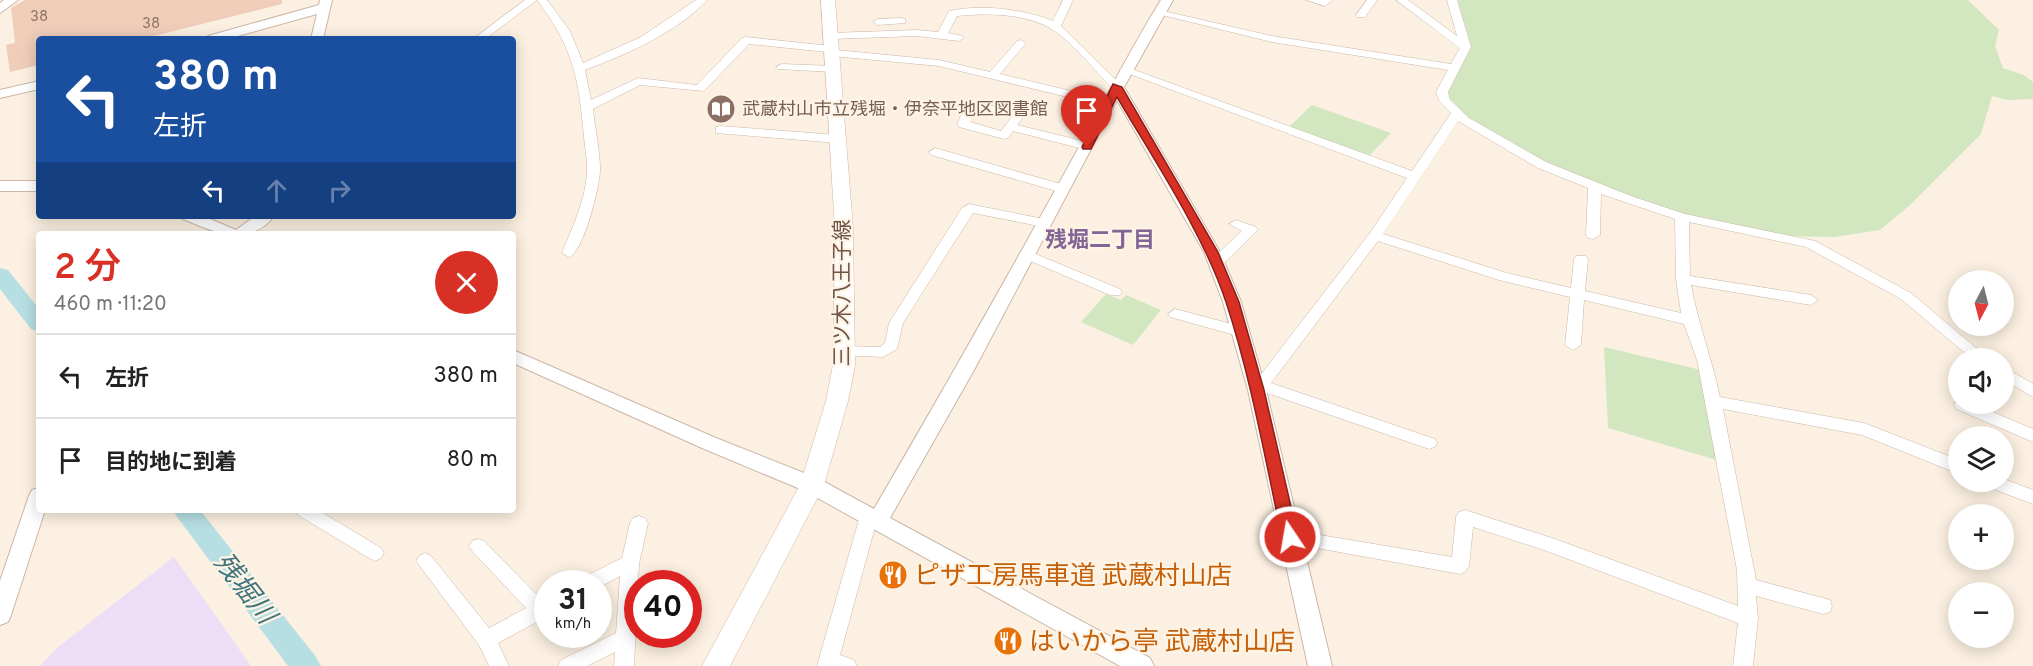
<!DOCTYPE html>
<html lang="ja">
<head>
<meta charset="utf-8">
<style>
  body { margin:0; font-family:Overpass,"Noto Sans JP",sans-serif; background:#f6f6f6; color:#222; height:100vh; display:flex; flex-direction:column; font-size:22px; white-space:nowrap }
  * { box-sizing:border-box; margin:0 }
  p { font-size:20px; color:#767676 }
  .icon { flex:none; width:33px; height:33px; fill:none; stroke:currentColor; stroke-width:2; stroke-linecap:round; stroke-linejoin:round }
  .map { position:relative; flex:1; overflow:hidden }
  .side { position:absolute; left:36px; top:231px; width:480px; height:282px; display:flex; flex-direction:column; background:#fff; border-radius:6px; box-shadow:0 3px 15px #0003 }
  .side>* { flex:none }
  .top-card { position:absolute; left:36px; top:36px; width:480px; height:183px; border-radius:6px; box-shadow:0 3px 15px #0003; background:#1a4fa0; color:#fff; overflow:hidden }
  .needle { width:39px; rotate:187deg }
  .buttons { position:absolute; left:1948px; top:270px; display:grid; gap:12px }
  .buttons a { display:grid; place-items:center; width:66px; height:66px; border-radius:50%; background:#fff; box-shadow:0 3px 15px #0003; font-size:30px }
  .speed { position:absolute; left:534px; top:570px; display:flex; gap:12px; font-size:30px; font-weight:700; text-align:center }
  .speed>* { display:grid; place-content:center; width:78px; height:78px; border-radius:50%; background:#fff; box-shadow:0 3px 15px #0003; line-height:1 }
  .speed small { font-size:15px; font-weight:400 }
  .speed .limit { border:9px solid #d22; background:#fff; color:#111 }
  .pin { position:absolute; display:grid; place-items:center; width:51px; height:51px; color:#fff; margin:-62px -26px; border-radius:50% 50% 50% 0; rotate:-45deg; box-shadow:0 0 6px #0007 }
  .pin .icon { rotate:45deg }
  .me { position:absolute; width:66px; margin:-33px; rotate:348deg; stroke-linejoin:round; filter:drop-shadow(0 0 4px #0008) }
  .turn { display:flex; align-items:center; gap:21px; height:126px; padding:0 18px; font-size:27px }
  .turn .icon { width:78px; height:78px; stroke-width:2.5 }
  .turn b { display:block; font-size:42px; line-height:51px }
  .lanes { display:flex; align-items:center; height:57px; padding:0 18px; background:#0003; justify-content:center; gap:30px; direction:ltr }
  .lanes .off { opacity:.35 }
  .round { display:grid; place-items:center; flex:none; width:63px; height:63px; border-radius:32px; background:#f6f6f6 }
  .overview { display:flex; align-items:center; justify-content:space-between; height:102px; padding:0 18px }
  h1 { font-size:36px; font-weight:600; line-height:45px; color:#d93025 }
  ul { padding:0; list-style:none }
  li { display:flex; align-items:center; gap:18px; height:84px; padding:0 18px; border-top:2px solid #e0e0e0 }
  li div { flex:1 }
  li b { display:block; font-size:22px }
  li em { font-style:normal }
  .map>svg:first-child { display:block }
  .education { fill:#eddef7 }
  .green { fill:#d2e7c0 }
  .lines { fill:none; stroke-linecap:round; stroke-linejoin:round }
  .river { fill:#b6dee3; fill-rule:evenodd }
  .building { fill:#efcdb9 }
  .minor-casing { stroke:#cbb7a8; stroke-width:1 }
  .tertiary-casing { stroke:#cbb7a8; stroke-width:2 }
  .secondary-casing { stroke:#d0b8a8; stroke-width:1 }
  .minor { fill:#fff; fill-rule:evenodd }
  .tertiary { fill:#fff; fill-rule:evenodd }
  .secondary { fill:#fff; fill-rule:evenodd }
  .route { fill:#d93025; stroke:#8d1f18; stroke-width:1.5 }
  .labels { text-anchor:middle; stroke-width:4.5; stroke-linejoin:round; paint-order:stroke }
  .far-number-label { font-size:15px; fill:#907465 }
  .far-education-label { font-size:18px; fill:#785e54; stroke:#fef4e6; text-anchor:start }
  .street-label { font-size:21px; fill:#715649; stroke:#fef4e6 }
  .neighbourhood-label { font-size:22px; font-weight:bold; fill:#826594; stroke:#fef4e6 }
  .near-food-label { font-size:26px; fill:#c56008; stroke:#fef4e6; text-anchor:start }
  .near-water-label { font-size:27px; font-style:italic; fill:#41757d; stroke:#fef4e6 }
</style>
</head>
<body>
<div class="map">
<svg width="2033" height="666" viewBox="0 0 2033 666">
  <rect width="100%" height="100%" fill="#fbf0e1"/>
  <polygon class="education" points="174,557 251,666 40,666 57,648"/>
  <g class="green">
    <polygon points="1458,0 1968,0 1999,30 1995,46 2003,68 2024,75 2033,82 2033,99 2007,100 1992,96 1981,134 1909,206 1880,230 1835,237 1774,236 1731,228 1609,193 1481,131 1442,90 1466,47"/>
    <polygon points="1312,105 1391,133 1369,156 1289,127"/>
    <polygon points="1106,294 1121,300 1126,295 1161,310 1133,345 1081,322"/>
    <polygon points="1604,347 1701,370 1720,461 1608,428"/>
  </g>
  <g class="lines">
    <g class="river">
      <polygon points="0,268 8,270 39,309 39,332 31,329 0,289"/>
      <polygon points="172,510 200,510 316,657 321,666 288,666"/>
    </g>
  </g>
  <polygon class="building" points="25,0 282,0 282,4 142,39 39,39 39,65 10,72 6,45 15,43 11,8"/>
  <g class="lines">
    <g class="minor-casing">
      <g id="minor">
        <path d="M525,0h22l23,31 13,32 58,-26 55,-37h11c-29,32 -82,55 -122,70l6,30 47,-22 59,7 45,-47 4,-1 85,9 4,1 1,3 103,10 51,12 27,-31 4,-1 5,3 -26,31 113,27 2,2 -6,4 -170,-41 -107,-10 -4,-1 -1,-3 -78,-8 -45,47 -64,-6 -47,24c2,20 7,41 7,61 0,16 -17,84 -31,87l-7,-4c10,-25 23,-52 25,-79 1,-12 -2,-25 -3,-37 -5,-58 -11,-90 -47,-137l-52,39h-12z"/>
        <path d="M1063,0h10l-12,26 60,59v4h-8c-19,-19 -37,-44 -60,-59 -26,-17 -66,-17 -96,-14l-9,17 15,3 1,2 -5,3 -42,-5 -87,3 -5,-3 5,-3 87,-3 21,2 11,-21c32,-7 74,-2 104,10z"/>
        <polygon points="1306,0 1333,0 1325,6"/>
        <polygon points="1367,0 1377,0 1365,17 1357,17 1356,15"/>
        <path d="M1396,0h12l49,36 -10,-36h10l14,47 -23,45 2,8 19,18 77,44 85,34 54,18 130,27 96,52 77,65h-17l-70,-59 -95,-52 -117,-25 1,54 121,19 7,5 -7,5 -120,-20c7,38 21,74 29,112l144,26 95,37v14l-97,-39 -139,-26 33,171 67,18 7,2 2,6 -2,6 -7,2 -67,-18 2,22 -5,48h-20l5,-43 -194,-73 -71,-23 -4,39 -3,5 -6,3 -176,-32 -3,-5 3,-5 6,-2 162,27 4,-40 3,-5 6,-2 90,29 183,67 -1,-36 -40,-210 -13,-36 -100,-24 -3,45 -8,5 -8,-5 5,-48 -71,-17 -121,-39 -107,142 164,56 2,4 -2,4 -6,2 -165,-57 -7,4 -6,-2 -2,-4 121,-157 37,-55 -288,-108 6,-3 4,1 283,103 39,-58 -12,-12 -3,-9 12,-22 -176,-28 -118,-29 5,-3 113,26 179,28 9,-16zM1458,121l80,47 50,20 -2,47 2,3 5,1 7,-4 1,-41 74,25 1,60 5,34 -96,-22 3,-32 -2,-3h-10l-2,3 -3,29 -64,-15 -124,-39z"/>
        <polygon points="901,18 905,19 905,23 878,25 873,22 878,19"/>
        <polygon points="782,64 834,66 840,69 834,72 778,69 776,67"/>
        <path d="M972,101l50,12 2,3 -7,9 74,18 2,3 -6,4 -74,-19 -5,7 -4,1 -45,-12 -2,-3 9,-19zM976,109l35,9 -10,13 -31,-9z"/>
        <polygon points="720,126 838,135 844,139 838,143 716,133 716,127"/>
        <polygon points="935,148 1068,186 1069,189 1063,193 931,155 929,152"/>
        <polygon points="969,204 1044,219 1051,223 1044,227 973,213 903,323 897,349 883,357 839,355 836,351 839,347 844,346 880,347 885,343 889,323 962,208"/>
        <polygon points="1236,220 1256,227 1258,230 1221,266 1211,266 1209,263 1211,260 1242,231 1229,224"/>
        <polygon points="1026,250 1120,289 1122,292 1120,295 1110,295 1021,257 1019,254"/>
        <polygon points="1175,309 1247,328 1249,332 1242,337 1170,317 1168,314"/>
        <polygon points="2004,367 2033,384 2033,397 2004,380"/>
        <polygon points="1959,399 1959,404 1974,404 2033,429 2033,442 1956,409 1954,404"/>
        <polygon points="2004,479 2033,490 2033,504 1988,487 1985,482 2004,482"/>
        <polygon points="869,509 875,511 878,516 840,655 854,660 857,666 817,666 860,516 863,511"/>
        <polygon points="295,510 318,510 381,548 384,553 381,558 375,561 369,558 298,515"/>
        <polygon points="639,516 645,518 648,523 639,564 634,666 614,666 615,652 587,666 558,666 561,660 616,633 620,576 598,588 598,584 580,584 582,578 622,558 630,523 633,518"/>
        <polygon points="478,539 484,541 542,600 548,598 548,616 498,643 509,666 489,666 479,645 416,561 419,556 425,553 431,556 489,628 526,608 472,551 469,546 472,541"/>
      </g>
    </g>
    <g class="tertiary-casing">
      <g id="tertiary">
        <polygon points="4,0 18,0 0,13 0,3"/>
        <polygon points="320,0 332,0 323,39 311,39 317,14 227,39 207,39 208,36 319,5"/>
        <path d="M1161,0h12l-49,87 96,165 21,50 25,88 66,276h-24l-60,-276 -25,-88 -19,-50 -87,-152 -143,270 -84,148 260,140 4,8h-34l-315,-175 -103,-43 -189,-85v-13l203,88 103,41 55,30c70,-120 138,-240 205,-362 27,-49 52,-99 82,-147z"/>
        <polygon points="39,81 39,89 0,98 0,90"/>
        <rect x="0" y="181" width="39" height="10"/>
        <path d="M181,216h22l33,14 19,-14h19c-24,32 -61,16 -91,3z"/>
        <polygon points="39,488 39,510 45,510 11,615 8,622 0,625 0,581 29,496 32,490"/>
      </g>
    </g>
    <g class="secondary-casing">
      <polygon id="secondary" points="821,0 835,0 853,229 855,365 848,401 824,485 730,666 702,666 800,485 826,401 833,365 835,229"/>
    </g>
    <use href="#minor" class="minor"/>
    <use href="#tertiary" class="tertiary"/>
    <use href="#secondary" class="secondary"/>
  </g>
  <path class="route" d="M1113,84l9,3 96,165 21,50 25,88 34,147 -3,5 -5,2 -6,-2 -2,-5c-17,-78 -31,-159 -56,-235 -23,-69 -72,-142 -109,-205l-26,52h-8l-1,-2z"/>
  <defs>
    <g id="library-disc" transform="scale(1.5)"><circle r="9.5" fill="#8d6e63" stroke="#fef4e6"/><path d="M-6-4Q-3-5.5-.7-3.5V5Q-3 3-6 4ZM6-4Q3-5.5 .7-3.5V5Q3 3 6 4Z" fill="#fff"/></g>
    <g id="restaurant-disc" transform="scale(1.5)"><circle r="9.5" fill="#e8710a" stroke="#fef4e6"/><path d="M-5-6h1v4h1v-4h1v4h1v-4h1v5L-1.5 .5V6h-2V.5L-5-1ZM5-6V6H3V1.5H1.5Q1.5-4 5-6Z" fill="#fff"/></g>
  </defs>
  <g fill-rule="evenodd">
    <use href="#library-disc" x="721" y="109"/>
    <use href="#restaurant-disc" x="893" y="575"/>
    <use href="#restaurant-disc" x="1008" y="641"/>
  </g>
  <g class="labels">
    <g class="far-number-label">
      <text x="39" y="21">38</text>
      <text x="151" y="28">38</text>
    </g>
    <g class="far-education-label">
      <text x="742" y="115">武蔵村山市立残堀・伊奈平地区図書館</text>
    </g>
    <g class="street-label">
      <text transform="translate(842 293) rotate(-90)" y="7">三ツ木八王子線</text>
    </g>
    <g class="neighbourhood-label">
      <text x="1100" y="247">残堀二丁目</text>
    </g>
    <g class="near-food-label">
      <text x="914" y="584">ピザ工房馬車道 武蔵村山店</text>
      <text x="1029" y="650">はいから亭 武蔵村山店</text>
    </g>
    <g class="near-water-label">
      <text transform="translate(245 588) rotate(52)" y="9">残堀川</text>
    </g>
  </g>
</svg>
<div class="buttons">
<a><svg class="needle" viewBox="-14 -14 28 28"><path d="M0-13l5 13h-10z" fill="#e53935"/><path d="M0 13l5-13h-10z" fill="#767676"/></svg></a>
<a><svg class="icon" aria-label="sound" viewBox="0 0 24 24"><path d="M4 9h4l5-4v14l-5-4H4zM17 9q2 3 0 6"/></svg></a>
<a><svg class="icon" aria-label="layers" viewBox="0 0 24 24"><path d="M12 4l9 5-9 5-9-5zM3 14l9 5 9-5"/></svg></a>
<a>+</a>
<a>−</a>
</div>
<div class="speed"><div>31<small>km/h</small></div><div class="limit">40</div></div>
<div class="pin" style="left:1087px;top:147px;background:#d93025"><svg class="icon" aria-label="arrive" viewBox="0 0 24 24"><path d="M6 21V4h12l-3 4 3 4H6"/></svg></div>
<svg class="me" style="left:1290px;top:537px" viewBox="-20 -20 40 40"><circle r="17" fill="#d93025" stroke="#fff" stroke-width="3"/><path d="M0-11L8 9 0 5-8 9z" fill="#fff"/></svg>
<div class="top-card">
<div class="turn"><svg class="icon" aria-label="left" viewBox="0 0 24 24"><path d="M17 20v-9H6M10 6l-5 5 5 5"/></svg><div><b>380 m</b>左折</div></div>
<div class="lanes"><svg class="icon" aria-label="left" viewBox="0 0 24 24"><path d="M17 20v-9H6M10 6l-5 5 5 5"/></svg><svg class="icon off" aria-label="ahead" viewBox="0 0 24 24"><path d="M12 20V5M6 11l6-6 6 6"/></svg><svg class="icon off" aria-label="right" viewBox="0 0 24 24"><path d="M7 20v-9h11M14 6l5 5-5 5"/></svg></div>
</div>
<section class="side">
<div class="overview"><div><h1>2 分</h1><p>460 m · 11:20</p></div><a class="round" style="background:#d93025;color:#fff"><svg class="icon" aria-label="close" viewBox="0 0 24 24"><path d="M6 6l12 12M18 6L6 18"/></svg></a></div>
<ul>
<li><svg class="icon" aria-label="left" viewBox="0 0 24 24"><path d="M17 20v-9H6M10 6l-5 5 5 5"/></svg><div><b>左折</b></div><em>380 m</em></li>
<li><svg class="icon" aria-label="arrive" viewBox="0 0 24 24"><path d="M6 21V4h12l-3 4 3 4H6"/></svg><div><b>目的地に到着</b></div><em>80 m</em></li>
</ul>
</section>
</div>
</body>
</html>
